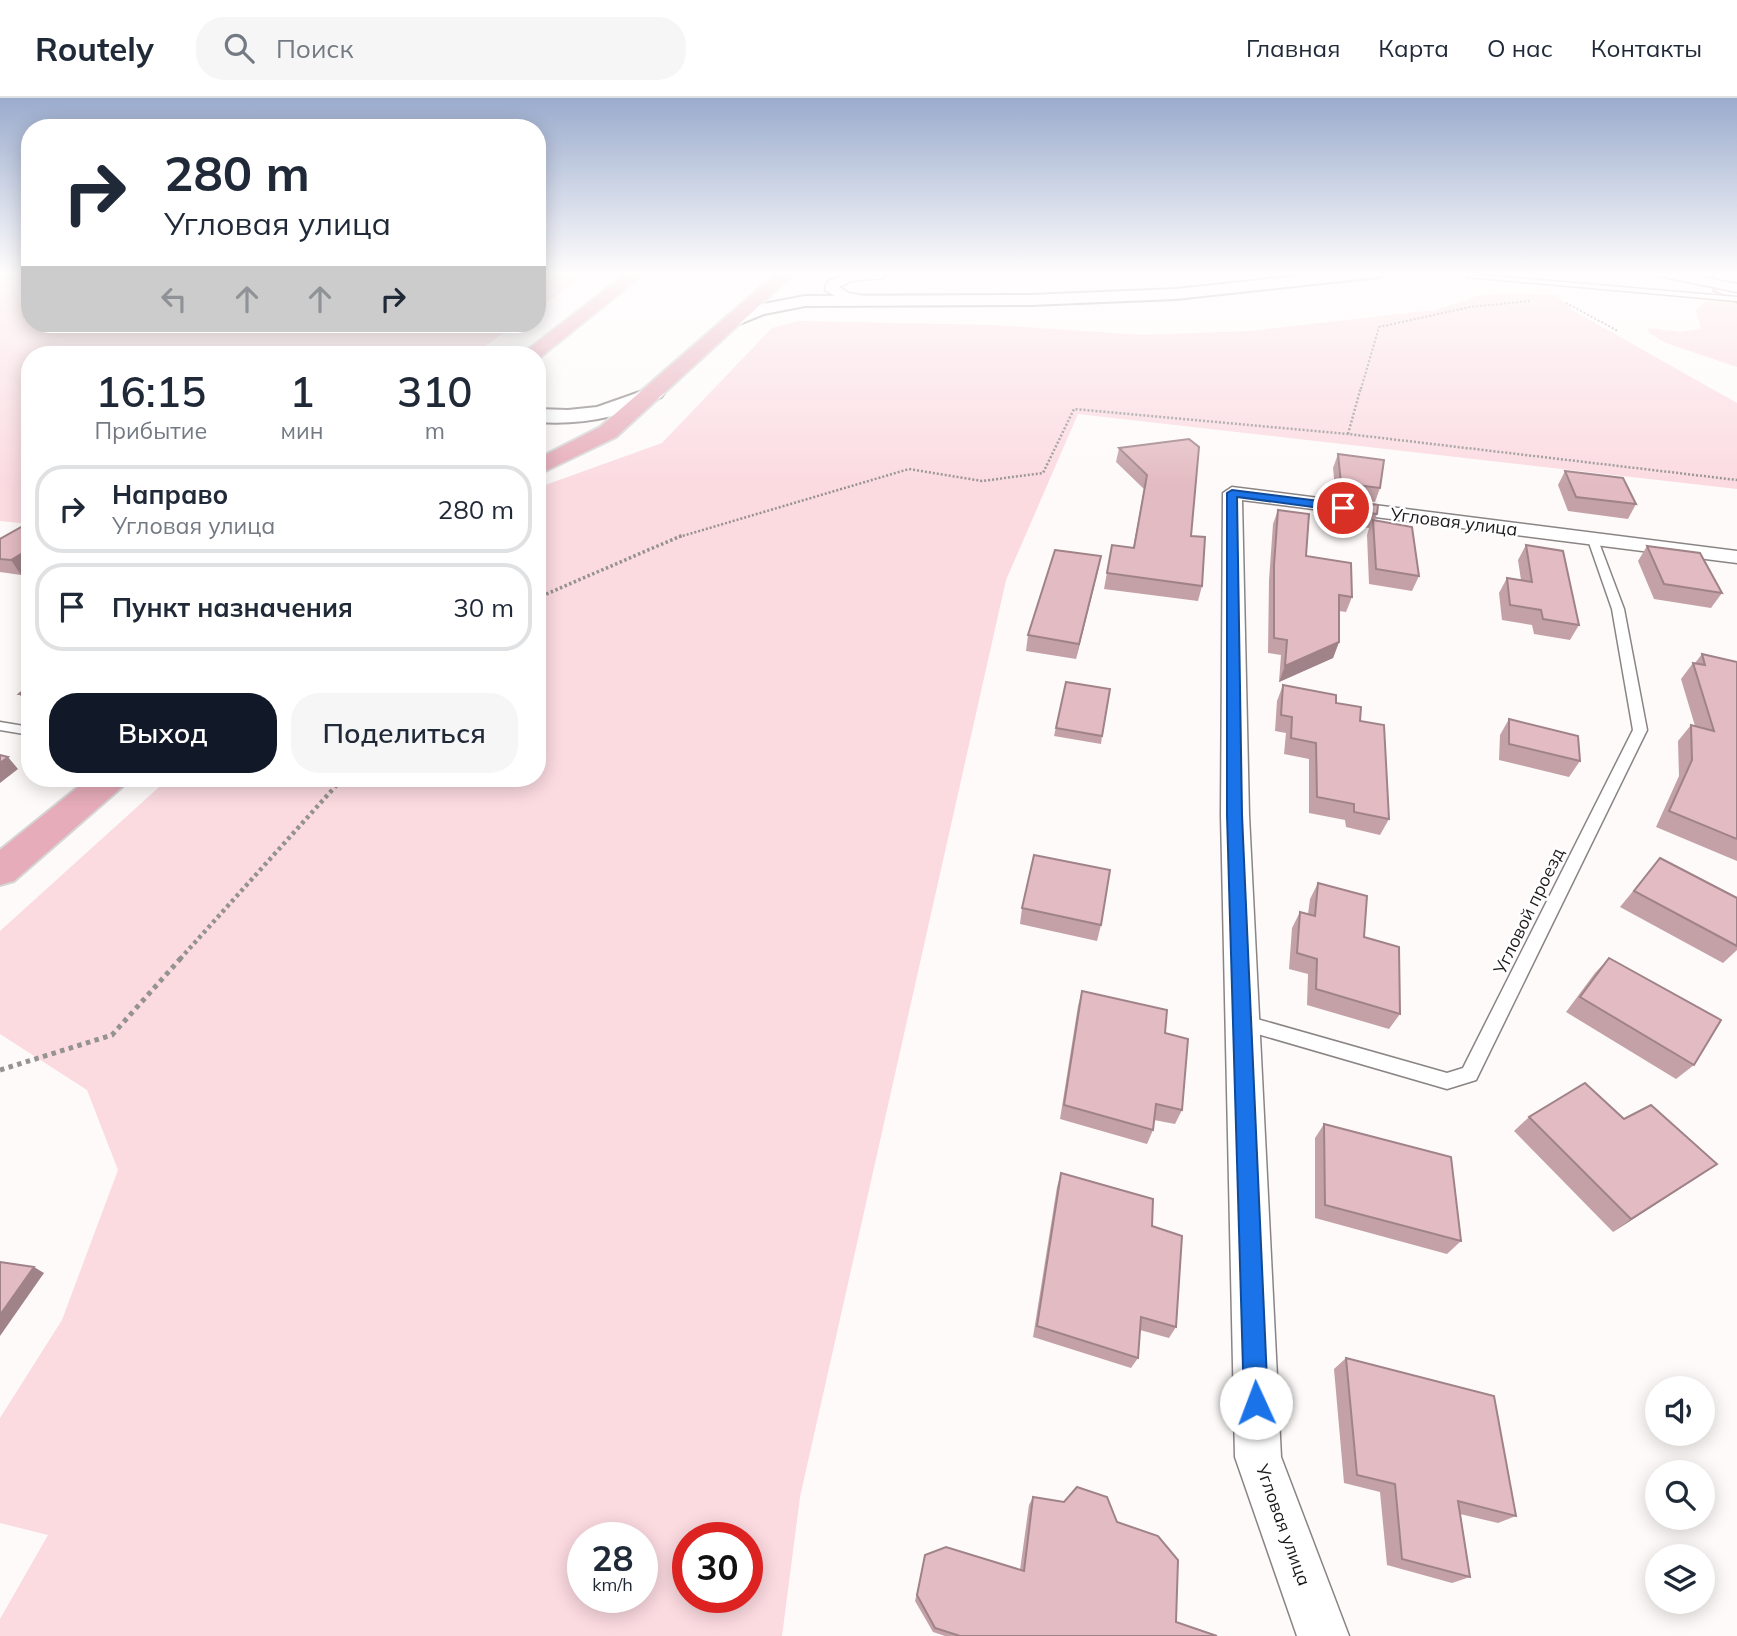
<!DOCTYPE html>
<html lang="ru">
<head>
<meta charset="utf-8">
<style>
  body { margin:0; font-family:Mulish,sans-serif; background:#f6f6f7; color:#1f2937; height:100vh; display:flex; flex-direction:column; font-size:26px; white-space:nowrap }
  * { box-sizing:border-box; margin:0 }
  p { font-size:23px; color:#747a83 }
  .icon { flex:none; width:38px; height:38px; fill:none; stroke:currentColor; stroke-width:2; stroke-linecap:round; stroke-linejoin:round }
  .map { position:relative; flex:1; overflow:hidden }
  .drawer { position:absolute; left:21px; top:248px; width:525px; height:441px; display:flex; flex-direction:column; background:#fff; border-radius:28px; box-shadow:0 4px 18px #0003 }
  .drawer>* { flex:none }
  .guide { position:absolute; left:21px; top:21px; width:525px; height:214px; border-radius:28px; box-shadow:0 4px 18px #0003; background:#fff; color:#1f2937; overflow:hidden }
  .buttons { position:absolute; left:1645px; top:1278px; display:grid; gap:14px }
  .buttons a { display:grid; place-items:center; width:70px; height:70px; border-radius:50%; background:#fff; box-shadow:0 4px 18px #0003; font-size:35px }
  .speed { position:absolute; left:567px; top:1424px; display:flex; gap:14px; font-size:35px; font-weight:700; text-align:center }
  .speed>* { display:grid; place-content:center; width:91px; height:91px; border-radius:50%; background:#fff; box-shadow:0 4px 18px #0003; line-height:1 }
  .speed small { font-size:18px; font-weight:400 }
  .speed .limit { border:10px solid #d22; background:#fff; color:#111 }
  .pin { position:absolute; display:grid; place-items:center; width:60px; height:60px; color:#fff; margin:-30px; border:4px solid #fff; border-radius:50%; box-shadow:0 2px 7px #0007 }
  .me { position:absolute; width:77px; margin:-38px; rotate:358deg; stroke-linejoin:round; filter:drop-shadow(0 0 5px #0008) }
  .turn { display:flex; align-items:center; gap:24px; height:147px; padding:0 28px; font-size:32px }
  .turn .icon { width:91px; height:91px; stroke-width:2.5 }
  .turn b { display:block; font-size:49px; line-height:60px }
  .lanes { display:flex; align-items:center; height:66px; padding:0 28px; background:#0003; justify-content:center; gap:35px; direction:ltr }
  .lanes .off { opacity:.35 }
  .eta { display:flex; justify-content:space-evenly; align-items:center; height:119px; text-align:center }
  .eta b { font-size:42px; font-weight:600; line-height:49px }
  .cta { display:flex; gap:14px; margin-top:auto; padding:14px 28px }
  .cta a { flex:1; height:80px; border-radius:28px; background:#111827; color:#fff; font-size:28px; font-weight:600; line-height:80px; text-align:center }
  .cta a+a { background:#f6f6f7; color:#1f2937 }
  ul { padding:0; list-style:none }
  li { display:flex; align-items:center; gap:21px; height:88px; margin:0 14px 10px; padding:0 14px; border:4px solid #e0e1e3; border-radius:28px }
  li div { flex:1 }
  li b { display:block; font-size:26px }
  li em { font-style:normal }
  header { display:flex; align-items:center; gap:42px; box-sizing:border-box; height:98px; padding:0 35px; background:#fff; border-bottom:2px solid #e0e1e3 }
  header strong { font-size:33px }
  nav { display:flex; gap:38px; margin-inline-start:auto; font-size:24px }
  .search { width:490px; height:63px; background:#f6f6f7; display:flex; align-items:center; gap:18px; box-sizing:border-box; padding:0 24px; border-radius:28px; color:#747a83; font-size:26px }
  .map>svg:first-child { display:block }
  .green { fill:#fbdae0; fill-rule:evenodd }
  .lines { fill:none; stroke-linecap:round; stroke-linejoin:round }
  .stream { fill:#c59ea5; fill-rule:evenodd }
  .service-casing { stroke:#8b8485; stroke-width:3 }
  .minor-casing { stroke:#8b8485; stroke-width:3 }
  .tertiary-casing { stroke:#8b8485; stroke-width:4 }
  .primary-casing { stroke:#d6d6d6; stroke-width:4 }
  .path-far4 { stroke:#959292; stroke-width:2; stroke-dasharray:2 2; stroke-linecap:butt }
  .path-far3 { stroke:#959292; stroke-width:2.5; stroke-dasharray:2 2; stroke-linecap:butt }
  .path-far2 { stroke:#959292; stroke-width:3.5; stroke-dasharray:2.5 2.5; stroke-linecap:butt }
  .path-far1 { stroke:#959292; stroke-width:4.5; stroke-dasharray:3.5 3.5; stroke-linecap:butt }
  .path { stroke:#959292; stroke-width:5; stroke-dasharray:4.5 4.5; stroke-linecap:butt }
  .service { fill:#fff; fill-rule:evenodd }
  .minor { fill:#fff; fill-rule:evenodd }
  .tertiary { fill:#fff; fill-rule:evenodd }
  .primary { fill:#e6acb9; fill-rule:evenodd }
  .wall { fill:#c3a1a7 }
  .shaded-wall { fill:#9f8388 }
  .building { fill:#e3bbc2; stroke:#9f8388; stroke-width:2 }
  .route { fill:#1a73e8; stroke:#114b97; stroke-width:2 }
  .labels { text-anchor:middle; stroke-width:5; stroke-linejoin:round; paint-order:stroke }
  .street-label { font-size:18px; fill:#1e1b1c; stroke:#fff }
</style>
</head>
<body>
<header>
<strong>Routely</strong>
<div class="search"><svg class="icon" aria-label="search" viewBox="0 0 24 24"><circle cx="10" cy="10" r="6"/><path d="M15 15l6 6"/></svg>Поиск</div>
<nav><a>Главная</a><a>Карта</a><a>О нас</a><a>Контакты</a></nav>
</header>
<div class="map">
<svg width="1737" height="1538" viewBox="0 0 1737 1538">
  <rect width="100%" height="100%" fill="#fefafa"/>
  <g class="green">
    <polygon points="0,174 30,174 30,226 517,226 472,257 30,257 30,426 0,423"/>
    <polygon points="537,174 591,174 537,211"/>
    <path d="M1507,195l49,2 16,15 165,93v86l-659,-75 -72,166 -206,917 -18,139h-782v-17l48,-84 -48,-12v-105l62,-98 56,-150 -31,-80 -87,-56v-103l168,-152h369v-291l125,-45 110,-115 26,-7 194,4 151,10 108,-4 184,-21 43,-14zM642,1440v60h-59v-60zM747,1440v60h-59v-60z"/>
    <polygon points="1706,203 1737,203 1737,269 1666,245 1649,235 1648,230 1680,234 1701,231 1696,212"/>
  </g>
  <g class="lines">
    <polygon class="stream" points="1711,174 1715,174 1716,192 1737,203 1737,206 1712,194"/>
    <g class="service-casing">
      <g id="service">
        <polygon points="1469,176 1737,199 1737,203 1467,179"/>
        <polygon points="1589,440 1598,442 1624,511 1647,632 1476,982 1447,991 1237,930 1234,925 1237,920 1243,917 1447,975 1463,970 1633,632 1612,511 1588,442"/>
        <polygon points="0,624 30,629 30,637 0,632"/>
      </g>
    </g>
    <g class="minor-casing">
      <g id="minor">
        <polygon points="881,174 885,177 883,180 852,183 839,189 849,195 865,198 865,204 840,201 825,192 827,184 849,175"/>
        <polygon points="1653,174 1677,174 1737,186 1737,194 1659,178"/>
        <polygon points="1232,389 1737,453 1737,465 1242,402 1249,717 1281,1359 1349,1538 1297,1538 1235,1359 1221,717 1223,395"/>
      </g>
    </g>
    <g class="tertiary-casing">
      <g id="tertiary">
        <polygon points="1334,174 1386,174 1378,179 1176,201 1030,207 805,208 764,216 732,229 723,224 726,220 753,208 805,198 1030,197 1176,191"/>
        <path d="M654,289l7,2 3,4 -3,4c-39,21 -80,28 -124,25v-13l31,1 29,-3z"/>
      </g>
    </g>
    <g class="primary-casing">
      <g id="primary">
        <polygon points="628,174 646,174 538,261 537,257 521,257"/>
        <polygon points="778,174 796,174 616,339 537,377 537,361 600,329"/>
        <polygon points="88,681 128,681 122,689 14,783 0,787 0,752"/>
      </g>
    </g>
    <g class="path-far4">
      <polyline points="1566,205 1618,233"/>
      <polyline points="1361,291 1379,229 1470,209 1530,203"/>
    </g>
    <g class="path-far3">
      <polyline points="1348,336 1361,289"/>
      <polyline points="679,439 909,371 982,383 1043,375 1074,311 1348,336 1737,382"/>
    </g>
    <polyline class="path-far2" points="537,500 683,437"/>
    <polyline class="path-far1" points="180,861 342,681"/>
    <polyline class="path" points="0,972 112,937 181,860"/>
    <use href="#service" class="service"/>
    <use href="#minor" class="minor"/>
    <use href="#tertiary" class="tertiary"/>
    <use href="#primary" class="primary"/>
  </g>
  <g class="wall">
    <polygon points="1189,341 1191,438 1202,488 1198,503 1104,491 1112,447 1133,450 1144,391 1116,364 1119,350"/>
    <polygon points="1338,356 1380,390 1375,404 1336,400 1333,370"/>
    <polygon points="1565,373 1636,406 1628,421 1568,413 1558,387"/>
    <polygon points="1343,402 1377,416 1374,423 1419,478 1412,493 1369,486 1367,437 1369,430 1339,426 1338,417"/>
    <polygon points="1278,412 1306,458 1352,499 1346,514 1339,513 1339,544 1333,560 1279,584 1281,557 1268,555 1269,482 1273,426"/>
    <polygon points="30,429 30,472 21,477 0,474 0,441"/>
    <polygon points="1526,447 1579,527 1570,542 1534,536 1532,527 1502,522 1499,495 1507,480 1521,482 1518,462"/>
    <polygon points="1647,448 1722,495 1711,510 1654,501 1638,463"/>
    <polygon points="1101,458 1076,561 1026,553 1028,537"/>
    <polygon points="1702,556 1737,564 1737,763 1656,729 1679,678 1678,643 1691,627 1695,628 1681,581 1693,565 1695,565"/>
    <polygon points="1066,584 1102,638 1101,646 1054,638"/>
    <polygon points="30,587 30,610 19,596"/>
    <polygon points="1283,587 1336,605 1360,623 1389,721 1380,737 1346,729 1345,722 1309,715 1309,661 1284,656 1286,635 1275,633 1277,603"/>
    <polygon points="1509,621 1580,663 1569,679 1499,662 1500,637"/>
    <polygon points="1660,760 1737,800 1737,852 1723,865 1620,809"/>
    <polygon points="1318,785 1364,839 1400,916 1389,931 1307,907 1308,876 1289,871 1292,830 1300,814 1308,816 1310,801"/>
    <polygon points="1022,810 1101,827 1097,843 1020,826"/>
    <polygon points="1609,860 1694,967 1676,981 1566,914 1595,875"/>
    <polygon points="1082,893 1165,935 1182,1012 1175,1026 1154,1022 1153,1032 1147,1046 1060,1021 1078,908"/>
    <polygon points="1529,1019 1624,1021 1717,1066 1698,1079 1613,1134 1514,1033"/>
    <polygon points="1324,1026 1461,1143 1447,1156 1315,1120 1315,1040"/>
    <polygon points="1061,1075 1152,1128 1176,1229 1169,1240 1140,1232 1138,1260 1131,1270 1033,1239 1057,1089"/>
    <polygon points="1346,1260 1516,1418 1498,1425 1460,1416 1470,1479 1452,1485 1387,1467 1380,1394 1344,1385 1334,1271"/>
    <polygon points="1033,1399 1117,1424 1176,1524 1217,1538 945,1538 933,1534 915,1503 925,1457 1020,1472 1029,1407"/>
  </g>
  <g class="shaded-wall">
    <polygon points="21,456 30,469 30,472 21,477 11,462"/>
    <polygon points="1101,458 1098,473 1076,561 1079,546"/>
    <polygon points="1339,544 1333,560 1279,584 1285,568"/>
    <polygon points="8,659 18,671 0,685 0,665"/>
    <polygon points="1717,1066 1698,1079 1613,1134 1631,1121"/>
    <polygon points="34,1169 44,1175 0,1238 0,1217"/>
  </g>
  <g class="building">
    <polygon points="1189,341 1199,349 1191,438 1205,439 1202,488 1107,475 1112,447 1134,450 1147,377 1119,350"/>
    <polygon points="1338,356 1384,362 1380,390 1341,385"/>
    <polygon points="1565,373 1623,380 1636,406 1576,399"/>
    <polygon points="1343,402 1378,407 1377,416 1344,412"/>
    <polygon points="1278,412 1309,416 1306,458 1351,465 1352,499 1339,497 1339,544 1285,568 1287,542 1274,540 1274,467"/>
    <polygon points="1373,422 1412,429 1419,478 1376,471"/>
    <polygon points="23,428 30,429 30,458 21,456 11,462 0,461 0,441"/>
    <polygon points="1526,447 1563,453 1579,527 1543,521 1541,512 1510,507 1507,480 1532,484"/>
    <polygon points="1647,448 1700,455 1722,495 1664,486"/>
    <polygon points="1055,452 1101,458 1079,546 1028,537"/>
    <polygon points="1702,556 1737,564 1737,741 1669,713 1692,662 1691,627 1714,633 1693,565 1705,567"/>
    <polygon points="1066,584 1110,591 1102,638 1056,630"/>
    <polygon points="30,587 30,597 19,596"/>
    <polygon points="1283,587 1336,597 1336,605 1361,609 1360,623 1384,627 1389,721 1354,714 1354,706 1317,699 1316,645 1291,640 1292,619 1281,617"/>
    <polygon points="1509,621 1578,638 1580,663 1509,646"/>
    <polygon points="0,657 8,659 0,665"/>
    <polygon points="1034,757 1110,772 1101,827 1022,810"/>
    <polygon points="1660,760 1737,800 1737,848 1634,793"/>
    <polygon points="1318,785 1367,798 1364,839 1399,849 1400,916 1316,891 1317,861 1297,855 1300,814 1315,818"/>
    <polygon points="1609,860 1721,922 1694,967 1580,899"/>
    <polygon points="1082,893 1167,912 1165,935 1188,941 1182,1012 1156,1006 1153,1032 1064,1007"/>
    <polygon points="1585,985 1624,1021 1651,1007 1717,1066 1631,1121 1529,1019"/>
    <polygon points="1324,1026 1451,1059 1461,1143 1325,1107"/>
    <polygon points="1061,1075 1153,1101 1152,1128 1182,1138 1176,1229 1141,1219 1138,1260 1037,1228"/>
    <polygon points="0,1164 34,1169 0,1217"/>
    <polygon points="1346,1260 1494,1298 1516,1418 1458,1403 1470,1479 1402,1461 1395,1386 1357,1377"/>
    <polygon points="1077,1389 1107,1399 1117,1424 1158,1438 1178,1462 1176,1524 1217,1538 960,1538 935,1530 917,1497 925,1457 946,1449 1024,1473 1033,1399 1064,1404"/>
  </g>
  <linearGradient id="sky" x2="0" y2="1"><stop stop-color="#9aabcd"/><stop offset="0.45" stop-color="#fffdfd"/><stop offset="1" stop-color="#fffdfd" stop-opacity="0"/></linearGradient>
  <rect width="1737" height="389" fill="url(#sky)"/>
  <polygon class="route" points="1232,392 1343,406 1348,410 1343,413 1237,399 1242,717 1268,1305 1265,1313 1256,1317 1248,1313 1244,1305 1227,717 1227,395"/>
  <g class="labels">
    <g class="street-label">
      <text transform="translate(1454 424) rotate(7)" y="6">Угловая улица</text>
      <text transform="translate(1529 813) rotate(-64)" y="6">Угловой проезд</text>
      <text transform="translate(1283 1427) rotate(70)" y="6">Угловая улица</text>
    </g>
  </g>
</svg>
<div class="buttons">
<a><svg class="icon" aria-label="sound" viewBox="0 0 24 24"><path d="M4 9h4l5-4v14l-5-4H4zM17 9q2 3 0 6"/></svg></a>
<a><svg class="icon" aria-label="search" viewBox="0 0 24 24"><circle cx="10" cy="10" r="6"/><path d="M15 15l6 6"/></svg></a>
<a><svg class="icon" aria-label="layers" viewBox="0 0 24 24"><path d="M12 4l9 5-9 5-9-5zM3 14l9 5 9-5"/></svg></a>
</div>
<div class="speed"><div>28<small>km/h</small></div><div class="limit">30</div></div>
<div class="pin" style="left:1343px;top:410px;background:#d93025"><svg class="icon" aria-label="arrive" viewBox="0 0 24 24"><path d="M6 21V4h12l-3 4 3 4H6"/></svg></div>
<svg class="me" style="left:1256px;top:1305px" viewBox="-20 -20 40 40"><circle r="19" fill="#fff"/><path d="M0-13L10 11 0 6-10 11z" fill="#1a73e8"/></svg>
<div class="guide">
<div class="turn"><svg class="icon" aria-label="right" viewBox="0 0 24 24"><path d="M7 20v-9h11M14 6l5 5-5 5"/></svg><div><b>280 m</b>Угловая улица</div></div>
<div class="lanes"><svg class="icon off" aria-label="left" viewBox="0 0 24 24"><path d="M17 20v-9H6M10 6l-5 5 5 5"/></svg><svg class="icon off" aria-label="ahead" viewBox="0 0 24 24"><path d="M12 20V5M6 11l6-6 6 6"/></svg><svg class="icon off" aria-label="ahead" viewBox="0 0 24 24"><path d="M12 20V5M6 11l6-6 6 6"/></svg><svg class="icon" aria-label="right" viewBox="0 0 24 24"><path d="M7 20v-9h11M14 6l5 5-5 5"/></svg></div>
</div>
<section class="drawer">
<div class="eta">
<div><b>16:15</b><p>Прибытие</p></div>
<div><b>1</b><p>мин</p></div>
<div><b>310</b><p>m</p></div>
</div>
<ul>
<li><svg class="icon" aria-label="right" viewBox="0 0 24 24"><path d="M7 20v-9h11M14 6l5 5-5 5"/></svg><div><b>Направо</b><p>Угловая улица</p></div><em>280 m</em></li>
<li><svg class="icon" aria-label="arrive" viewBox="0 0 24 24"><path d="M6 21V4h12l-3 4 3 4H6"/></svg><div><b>Пункт назначения</b></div><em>30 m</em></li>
</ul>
<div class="cta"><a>Выход</a><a>Поделиться</a></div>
</section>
</div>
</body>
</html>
